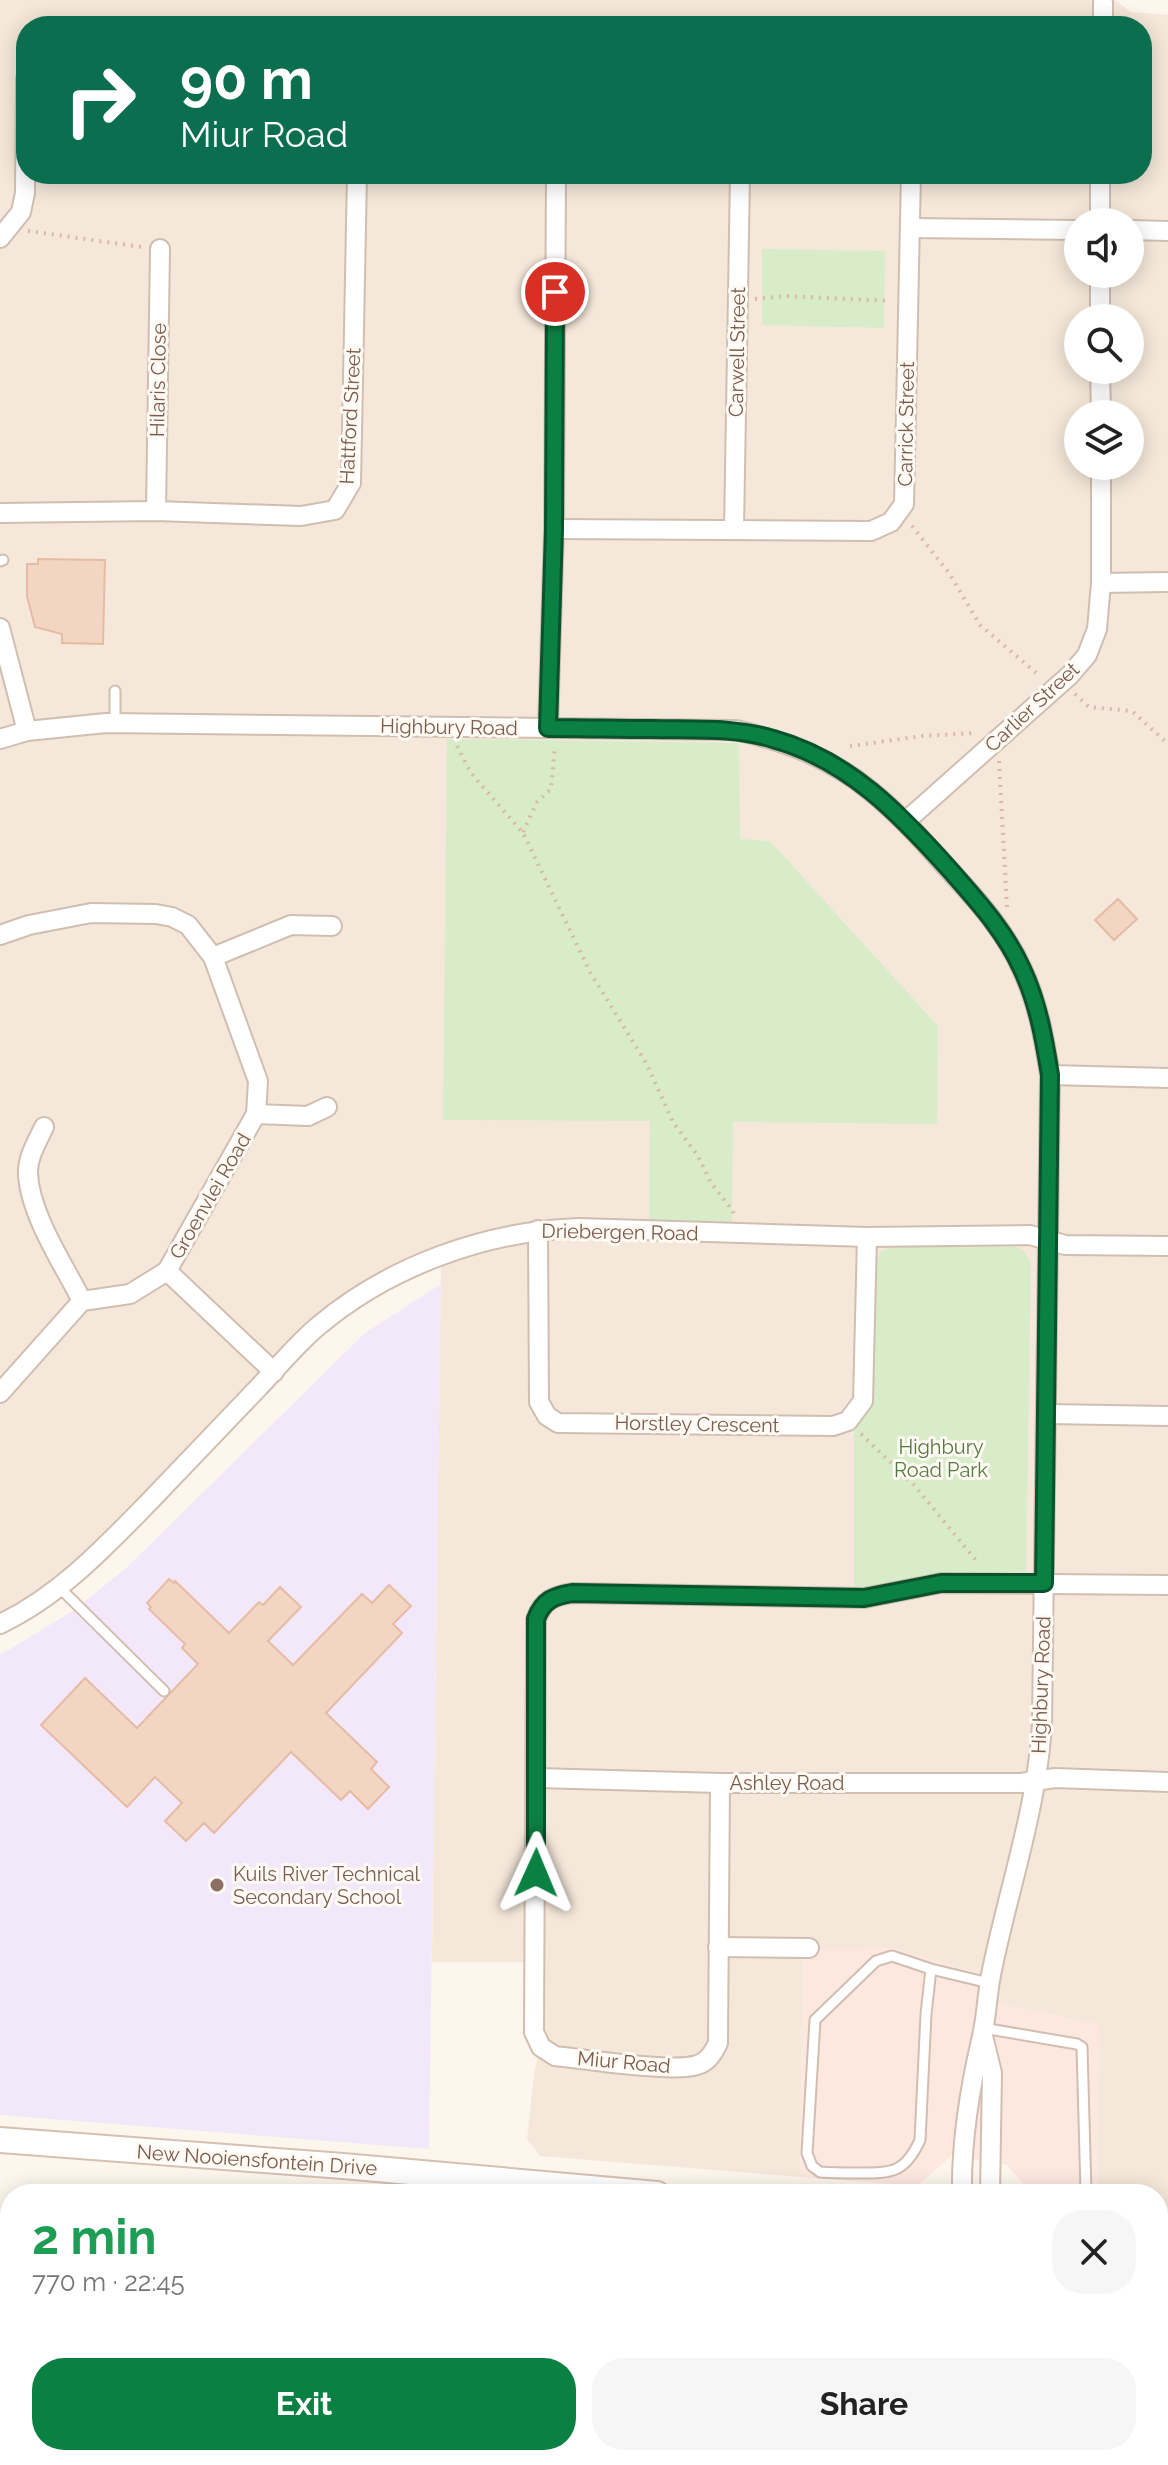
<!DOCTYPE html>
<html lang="en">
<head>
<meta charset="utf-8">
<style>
  body { margin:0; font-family:Raleway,sans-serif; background:#f6f6f6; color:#222; height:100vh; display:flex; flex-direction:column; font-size:30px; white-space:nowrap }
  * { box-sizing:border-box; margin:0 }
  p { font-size:26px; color:#767676 }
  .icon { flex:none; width:44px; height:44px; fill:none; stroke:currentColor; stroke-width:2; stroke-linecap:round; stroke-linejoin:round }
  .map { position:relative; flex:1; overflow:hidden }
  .sheet { position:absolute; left:0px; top:2184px; width:1168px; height:282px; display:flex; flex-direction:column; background:#fff; border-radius:32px 32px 0 0; box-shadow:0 4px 20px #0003 }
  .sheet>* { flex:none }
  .guide { position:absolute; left:16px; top:16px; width:1136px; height:168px; border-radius:32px; box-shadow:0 4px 20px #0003; background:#0b6e4f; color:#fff; overflow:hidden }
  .fabs { position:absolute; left:1064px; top:208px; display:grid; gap:16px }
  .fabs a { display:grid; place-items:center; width:80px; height:80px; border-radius:50%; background:#fff; box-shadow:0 4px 20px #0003; font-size:40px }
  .pin { position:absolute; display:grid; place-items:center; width:68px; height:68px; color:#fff; margin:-34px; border:4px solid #fff; border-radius:50%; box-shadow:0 2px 8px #0007 }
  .me { position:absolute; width:88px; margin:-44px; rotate:1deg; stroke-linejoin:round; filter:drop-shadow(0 0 6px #0008) }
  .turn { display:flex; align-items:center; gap:28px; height:168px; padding:0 32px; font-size:36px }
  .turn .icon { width:104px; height:104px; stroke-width:2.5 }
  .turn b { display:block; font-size:56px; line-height:68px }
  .round { display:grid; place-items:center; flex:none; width:84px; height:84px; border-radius:32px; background:#f6f6f6 }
  .overview { display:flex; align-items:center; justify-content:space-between; height:136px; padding:0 32px }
  h1 { font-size:48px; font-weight:700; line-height:60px; color:#1e9e55 }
  .cta { display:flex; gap:16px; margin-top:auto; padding:16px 32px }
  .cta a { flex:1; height:92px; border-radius:32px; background:#0b8043; color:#fff; font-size:32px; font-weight:700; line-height:92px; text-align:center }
  .cta a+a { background:#f6f6f6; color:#222 }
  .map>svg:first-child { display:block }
  .residential { fill:#f5e8da; fill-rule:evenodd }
  .commercial { fill:#fde8e0 }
  .education { fill:#f3e8fa }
  .green { fill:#d8ecc9 }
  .building { fill:#f3d5c3; stroke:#e6bba3; stroke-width:2 }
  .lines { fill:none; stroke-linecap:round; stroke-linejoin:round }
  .lane-casing { stroke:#d1beb0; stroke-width:13 }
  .street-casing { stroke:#d1beb0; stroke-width:22 }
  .secondary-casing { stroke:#d6c0b0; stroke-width:28 }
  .path { stroke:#d9b8a5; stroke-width:4; stroke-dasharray:2 6; stroke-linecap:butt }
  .lane { stroke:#fff; stroke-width:9 }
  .street { stroke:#fff; stroke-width:18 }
  .secondary { stroke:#fff; stroke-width:24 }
  .route-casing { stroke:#07532c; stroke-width:20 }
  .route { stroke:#0b8043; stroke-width:14 }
  .education-dot { fill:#8d6e63; stroke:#fffaf3; stroke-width:3 }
  .labels { text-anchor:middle; stroke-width:6; stroke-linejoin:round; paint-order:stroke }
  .street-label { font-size:20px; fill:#7a5c4d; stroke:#fffaf3 }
  .park-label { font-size:20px; fill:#537a41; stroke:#fffaf3 }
  .education-label { font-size:20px; fill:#785e54; stroke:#fffaf3; text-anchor:start }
</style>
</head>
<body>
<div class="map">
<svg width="1168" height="2465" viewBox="0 0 1168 2465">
  <rect width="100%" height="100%" fill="#fdf6ec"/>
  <g class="residential">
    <path d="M0,0h1115l16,12 37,3v2192l-10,-1v-12h-61l2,-169 -115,-25 -181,-50 -3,227 -260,-21 -13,-17 7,-65 6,-27 -6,-85h-102l9,-705 -121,72 -225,234 -95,64zM26,26h1116v148h-1116zM1078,222h52v52h-52zM1078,318h52v52h-52zM1078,414h52v52h-52z"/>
    <polygon points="0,2212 10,2213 10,2456 562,2456 561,2465 0,2465"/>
  </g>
  <polygon class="commercial" points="892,1948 989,1976 984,2000 1099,2025 1097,2194 1032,2194 1007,2165 951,2156 917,2186 800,2177 803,1950"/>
  <polygon class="education" points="441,1284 429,2149 0,2115 0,1655 74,1610 125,1569 365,1333"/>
  <g class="green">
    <polygon points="762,249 885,251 884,328 762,325"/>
    <polygon points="447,739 739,743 740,839 770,841 938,1026 937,1124 733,1122 732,1222 649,1221 650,1121 443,1120"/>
    <polygon points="900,1244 1013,1245 1024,1251 1031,1263 1026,1571 928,1576 888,1586 854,1589 854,1428 867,1410 874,1262 882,1251"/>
  </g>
  <g class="building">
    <polygon points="38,559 105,560 103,644 62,643 62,634 35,627 27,596 27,564 38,564"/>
    <polygon points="1118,899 1137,919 1114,940 1095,920"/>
    <polygon points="169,1579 174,1583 175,1581 229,1633 259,1602 263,1605 280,1587 301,1607 268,1641 293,1665 362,1594 372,1603 389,1585 411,1606 393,1624 402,1633 326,1713 377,1762 371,1769 389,1787 368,1809 350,1791 341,1800 291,1752 214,1833 204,1823 186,1841 165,1821 182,1803 155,1777 127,1807 41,1725 85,1678 137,1728 198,1664 182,1648 185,1644 149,1609 151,1607 147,1603"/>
  </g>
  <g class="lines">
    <g class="lane-casing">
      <g id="lane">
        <polyline points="0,561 3,560"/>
        <polyline points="115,691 115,723"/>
        <polyline points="59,1587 164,1691"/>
        <path d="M931,1969l-5,45 -6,126c-15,33 -28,33 -61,33 -13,0 -26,0 -39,-1l-8,-6 -5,-13 8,-133 61,-59 16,-5 39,13 58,14"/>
        <polyline points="983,2028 1077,2044 1082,2047 1086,2192"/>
      </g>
    </g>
    <g class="street-casing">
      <g id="street">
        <polyline points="1103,26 1103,3"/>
        <polyline points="1100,222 1100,174"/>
        <polyline points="910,228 1078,230"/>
        <polyline points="1130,230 1168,231"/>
        <polyline points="0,238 21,212 25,193 26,79"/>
        <polyline points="1100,274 1100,318"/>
        <polyline points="1100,370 1101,414"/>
        <polyline points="156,511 160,249"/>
        <polyline points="0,513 156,511 301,516 335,510 351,483 357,174"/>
        <polyline points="554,529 871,531 891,522 904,504 911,174"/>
        <polyline points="734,530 740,174"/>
        <polyline points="1101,583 1168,582"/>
        <polyline points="0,628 27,731"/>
        <polyline points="548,728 554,529 556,174"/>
        <path d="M0,739l27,-8 79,-8 630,7c105,24 145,63 214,141 28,30 55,60 72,98 16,34 22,69 28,106l-8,649c-5,85 -33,163 -50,246 -5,22 -5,45 -10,66 -12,51 -21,105 -20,158"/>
        <polyline points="906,821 1070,675 1087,655 1097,629 1101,583 1101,466"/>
        <polyline points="0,935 29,925 91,913 156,914 172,917 188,925 213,957 258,1081 256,1114 167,1271 130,1294 82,1301 0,1393"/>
        <polyline points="213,957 291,925 332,926"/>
        <polyline points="1050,1075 1168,1078"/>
        <polyline points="256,1114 308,1116 327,1107"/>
        <path d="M44,1127c-7,15 -17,31 -16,47 2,41 36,91 54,127"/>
        <polyline points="538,1230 539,1402 547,1416 558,1423 833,1426 848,1421 863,1401 867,1237"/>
        <polyline points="167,1271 274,1372"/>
        <polyline points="1047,1414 1168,1416"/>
        <path d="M0,1624c59,-28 104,-76 149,-122 36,-38 73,-76 109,-114 19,-20 38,-43 59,-61 72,-61 169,-96 262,-99l288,9 163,-2 35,10 103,1"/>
        <polyline points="537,1778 720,1783 1021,1783 1055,1778 1168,1782"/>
        <path d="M720,1783l-2,260c-5,10 -10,19 -21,22 -24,8 -113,-6 -142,-9l-14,-9 -7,-15 2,-413c7,-19 18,-23 36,-26l292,5 77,-15 227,2"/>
        <polyline points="718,1947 809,1948"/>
        <polyline points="983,2036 992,2073 990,2194"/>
        <polyline points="0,2325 10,2326"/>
        <polyline points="1158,2424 1168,2425"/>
        <polyline points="410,2465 410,2456"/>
      </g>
    </g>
    <g class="secondary-casing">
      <g id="secondary">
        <polyline points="0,2140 343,2166 657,2194"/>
        <polyline points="1158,2235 1168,2236"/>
      </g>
    </g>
    <g class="path">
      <polyline points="28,231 142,247"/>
      <polyline points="755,299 785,296 890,301"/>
      <polyline points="912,526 949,573 980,625 1040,676"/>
      <polyline points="1075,694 1089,707 1132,711 1168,744"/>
      <polyline points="457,746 471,773 523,833 590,972 646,1063 673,1122 698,1156 711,1183 733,1211 734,1215"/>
      <polyline points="850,746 922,736 975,733"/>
      <polyline points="999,761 1007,908"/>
      <polyline points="523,832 537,802 551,789 555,746"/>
      <polyline points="861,1434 914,1485 979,1564"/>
      <polyline points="659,2465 667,2456"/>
    </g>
    <use href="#lane" class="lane"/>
    <use href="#street" class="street"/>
    <use href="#secondary" class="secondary"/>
  </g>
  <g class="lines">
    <g class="route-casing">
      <path id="route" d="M536,1873v-254c7,-19 18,-23 36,-26l292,5 77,-15h103l6,-508c-6,-37 -12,-72 -28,-106 -17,-38 -44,-67 -71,-98 -51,-57 -102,-111 -178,-132 -39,-12 -80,-9 -121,-10 -35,0 -69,-1 -104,-1l6,-199 1,-237"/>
    </g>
    <use href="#route" class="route"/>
  </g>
  <circle class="education-dot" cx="217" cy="1885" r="8"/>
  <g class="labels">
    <g class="street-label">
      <text transform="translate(737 352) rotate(-89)" y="7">Carwell Street</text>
      <text transform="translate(158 380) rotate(-89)" y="7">Hilaris Close</text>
      <text transform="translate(350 416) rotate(-87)" y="7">Hattford Street</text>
      <text transform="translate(906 424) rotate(-89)" y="7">Carrick Street</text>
      <text transform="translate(1032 707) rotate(-43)" y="7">Carlier Street</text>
      <text transform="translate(449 727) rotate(1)" y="7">Highbury Road</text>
      <text transform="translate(210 1196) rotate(-60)" y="7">Groenvlei Road</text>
      <text transform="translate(620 1232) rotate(1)" y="7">Driebergen Road</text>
      <text transform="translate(697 1424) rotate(1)" y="7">Horstley Crescent</text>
      <text transform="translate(1041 1685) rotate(-88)" y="7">Highbury Road</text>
      <text x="787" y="1790">Ashley Road</text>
      <text transform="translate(624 2062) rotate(5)" y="7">Miur Road</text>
      <text transform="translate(257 2160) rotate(4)" y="7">New Nooiensfontein Drive</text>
    </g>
    <g class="park-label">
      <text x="941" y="1454">Highbury<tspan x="941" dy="23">Road Park</tspan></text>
    </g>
    <g class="education-label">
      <text x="233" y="1881">Kuils River Technical<tspan x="233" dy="23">Secondary School</tspan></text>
    </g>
  </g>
</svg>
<div class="fabs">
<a><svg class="icon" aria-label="sound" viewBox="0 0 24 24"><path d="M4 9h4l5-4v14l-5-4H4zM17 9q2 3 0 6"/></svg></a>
<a><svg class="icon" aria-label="search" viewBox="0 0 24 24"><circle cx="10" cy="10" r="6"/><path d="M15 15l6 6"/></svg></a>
<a><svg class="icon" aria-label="layers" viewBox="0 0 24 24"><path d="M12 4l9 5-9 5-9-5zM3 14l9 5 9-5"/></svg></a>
</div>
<div class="pin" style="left:555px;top:292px;background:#d93025"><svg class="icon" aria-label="arrive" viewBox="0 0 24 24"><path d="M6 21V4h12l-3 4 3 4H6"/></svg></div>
<svg class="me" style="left:536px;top:1873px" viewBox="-20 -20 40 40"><path d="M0-17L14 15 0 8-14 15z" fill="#0b8043" stroke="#fff" stroke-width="4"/></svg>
<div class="guide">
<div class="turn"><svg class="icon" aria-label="right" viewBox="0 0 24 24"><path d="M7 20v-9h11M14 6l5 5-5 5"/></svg><div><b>90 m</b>Miur Road</div></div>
</div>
<section class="sheet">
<div class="overview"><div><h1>2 min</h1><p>770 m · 22:45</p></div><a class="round"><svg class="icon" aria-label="close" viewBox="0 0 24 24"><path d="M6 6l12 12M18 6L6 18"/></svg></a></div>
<div class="cta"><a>Exit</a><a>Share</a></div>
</section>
</div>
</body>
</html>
